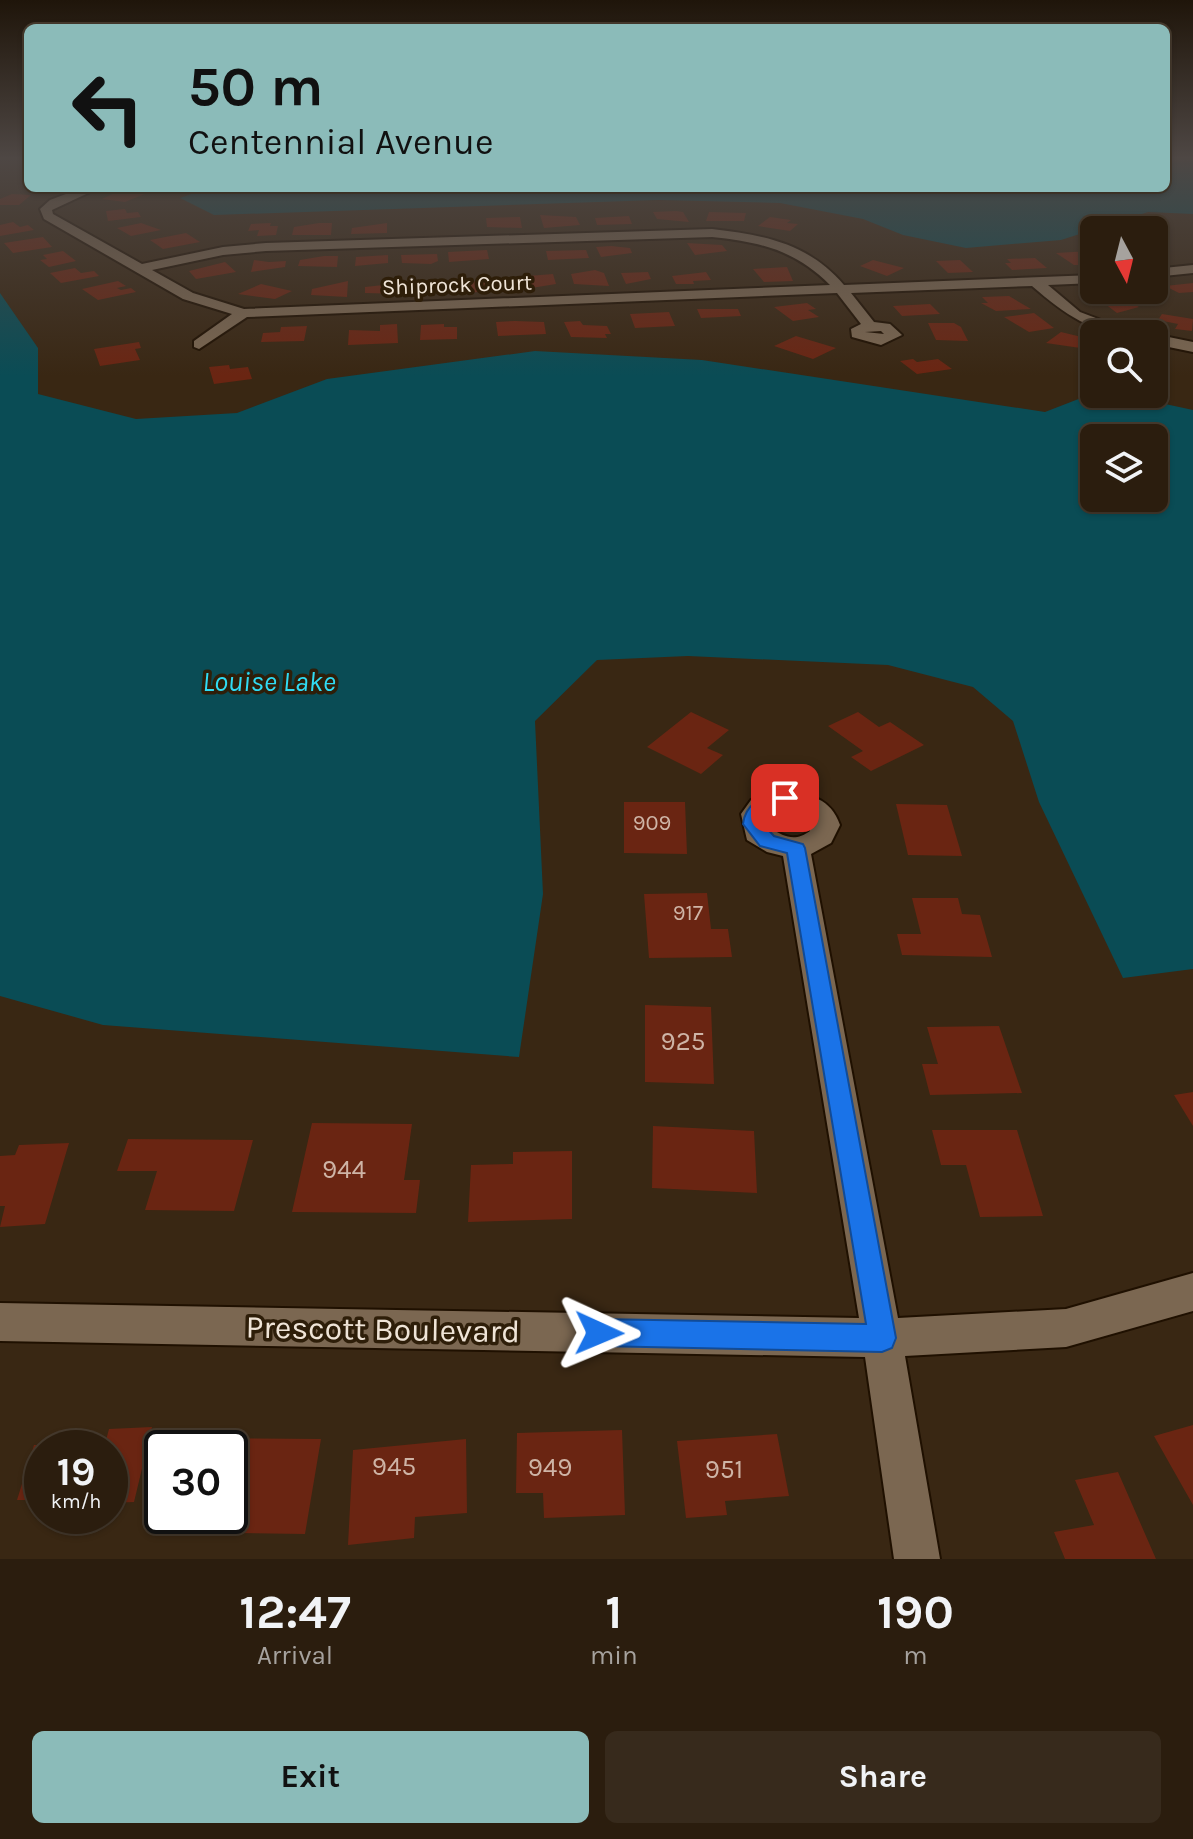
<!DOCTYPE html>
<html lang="en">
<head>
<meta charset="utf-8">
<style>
  body { margin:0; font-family:Karla,sans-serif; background:#372a1c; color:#f1f3f6; height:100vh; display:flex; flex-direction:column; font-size:30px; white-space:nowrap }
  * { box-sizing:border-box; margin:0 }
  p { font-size:26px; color:#a6a29e }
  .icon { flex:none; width:44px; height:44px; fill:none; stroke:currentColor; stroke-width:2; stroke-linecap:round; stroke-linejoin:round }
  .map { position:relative; height:1559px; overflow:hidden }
  .details { display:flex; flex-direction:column; background:#2b1d0e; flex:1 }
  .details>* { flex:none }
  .hud { position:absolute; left:24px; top:24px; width:1146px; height:168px; border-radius:12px; box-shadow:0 2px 6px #0004,0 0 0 2px #473b2e; background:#8bbbb9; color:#111; overflow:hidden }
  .needle { width:52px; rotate:173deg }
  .controls { position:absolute; left:1080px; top:216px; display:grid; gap:16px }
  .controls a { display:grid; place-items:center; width:88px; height:88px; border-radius:12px; background:#2b1d0e; box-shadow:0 2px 6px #0004,0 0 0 2px #473b2e; font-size:40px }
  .speed { position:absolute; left:24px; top:1430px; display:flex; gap:16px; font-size:40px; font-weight:700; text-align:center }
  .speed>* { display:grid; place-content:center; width:104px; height:104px; border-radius:50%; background:#2b1d0e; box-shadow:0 2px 6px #0004,0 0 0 2px #473b2e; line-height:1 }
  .speed small { font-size:20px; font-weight:400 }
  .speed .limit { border:4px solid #111; border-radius:12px; background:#fff; color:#111 }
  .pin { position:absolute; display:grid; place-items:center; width:68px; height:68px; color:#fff; margin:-34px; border-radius:16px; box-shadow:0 4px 12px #0006 }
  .me { position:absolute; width:88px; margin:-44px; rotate:91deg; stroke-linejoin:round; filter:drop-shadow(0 0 6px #0008) }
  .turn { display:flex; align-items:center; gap:28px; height:168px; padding:0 32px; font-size:36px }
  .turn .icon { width:104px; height:104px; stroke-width:2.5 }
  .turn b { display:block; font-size:56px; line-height:68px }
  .eta { display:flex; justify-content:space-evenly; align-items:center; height:136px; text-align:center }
  .eta b { font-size:48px; font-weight:700; line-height:56px }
  .cta { display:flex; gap:16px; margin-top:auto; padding:16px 32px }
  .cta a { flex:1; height:92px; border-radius:12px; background:#8bbbb9; color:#111; font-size:32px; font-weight:700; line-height:92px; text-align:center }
  .cta a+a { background:#372a1c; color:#f1f3f6 }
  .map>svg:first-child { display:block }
  .water { fill:#0a4c55; fill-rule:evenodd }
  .building { fill:#6a2512 }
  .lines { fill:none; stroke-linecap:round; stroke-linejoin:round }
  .minor-casing { stroke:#1f1000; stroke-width:4 }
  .minor { fill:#7b6751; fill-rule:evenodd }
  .route { fill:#1a73e8; stroke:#114b97; stroke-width:2 }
  .labels { text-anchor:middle; stroke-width:7; stroke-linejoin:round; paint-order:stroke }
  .far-street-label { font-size:22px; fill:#efe4d7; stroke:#2e1e09 }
  .number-label { font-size:22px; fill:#ceb4a6 }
  .near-number-label { font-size:26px; fill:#ceb4a6 }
  .water-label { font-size:28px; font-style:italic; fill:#30dbf3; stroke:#2e1e09 }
  .near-street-label { font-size:32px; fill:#efe4d7; stroke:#2e1e09 }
</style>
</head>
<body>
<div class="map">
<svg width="1193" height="1559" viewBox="0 0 1193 1559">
  <rect width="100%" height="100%" fill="#392713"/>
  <g class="water">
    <polygon points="1166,157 1193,157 1193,214 1148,212 1061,240 966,248 903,235 863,219 780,203 658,200 214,215 180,198 209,188 1166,188"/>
    <path d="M0,293l38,55v46l98,25 101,-6 90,-34 208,-28 167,9 343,52 49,-19 25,1 74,16v559l-70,9 -84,-176 -26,-81 -40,-34 -85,-22 -200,-9 -91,4 -62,61 8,173 -24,163 -416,-32 -103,-29zM1094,438h60v60h-60z"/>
  </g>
  <g class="building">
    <polygon points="125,188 127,188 152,191 125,202 102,199"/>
    <polygon points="12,194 31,195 19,205 0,205 0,199"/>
    <polygon points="125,209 127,213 138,212 141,217 108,221 106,211"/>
    <polygon points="676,211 683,212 689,222 657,219 653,212"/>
    <polygon points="709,212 746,213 744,221 706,221"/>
    <polygon points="540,215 576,217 580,225 544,228"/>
    <polygon points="629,216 632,224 597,225 595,218"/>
    <polygon points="520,217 522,228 487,227 486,218"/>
    <polygon points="770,217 791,220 787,223 798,224 790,231 758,226"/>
    <polygon points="13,222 20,227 28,225 34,230 0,236 0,225"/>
    <polygon points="141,223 161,230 131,236 117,228"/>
    <polygon points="271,223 270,226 278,226 276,235 257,236 259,230 248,231 251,224"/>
    <polygon points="319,223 332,223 331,235 292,235 294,227"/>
    <polygon points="387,223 387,233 351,234 352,228"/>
    <polygon points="186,233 200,242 163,249 150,240"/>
    <polygon points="43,237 52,247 13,253 4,243"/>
    <polygon points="687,243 722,245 727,251 695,255"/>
    <polygon points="611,246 630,248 632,253 601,257 596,247"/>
    <polygon points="487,250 489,259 449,262 448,252"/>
    <polygon points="586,250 589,258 548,260 546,251"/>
    <polygon points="63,251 76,261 49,267 40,260 47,259 43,255"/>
    <polygon points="1090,251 1094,262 1085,262 1088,265 1074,265 1056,253"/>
    <polygon points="437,254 438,261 431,264 402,263 401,255"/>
    <polygon points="388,255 388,263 355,266 356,257"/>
    <polygon points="324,256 338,256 337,267 298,266 300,260"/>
    <polygon points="1035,258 1047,268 1012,270 1005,263 1011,263 1007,259"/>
    <polygon points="254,260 269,262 286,261 285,267 251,272"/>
    <polygon points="873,260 904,268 887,276 860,266"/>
    <polygon points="960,260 973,272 948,273 936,261"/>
    <polygon points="225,262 236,272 196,279 189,271"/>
    <polygon points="787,267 793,281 764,282 753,269"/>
    <polygon points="75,268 81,273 94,271 99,276 61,283 50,273"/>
    <polygon points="595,270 604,273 609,286 574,284 571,274"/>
    <polygon points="648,272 651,279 626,284 621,273"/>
    <polygon points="706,272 711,280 693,281 694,284 676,284 672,276"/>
    <polygon points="553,274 556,284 519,290 516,277"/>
    <polygon points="507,280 510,289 467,293 464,282"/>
    <polygon points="118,281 126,286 117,288 121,290 131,288 136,292 98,300 82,289"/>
    <polygon points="348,281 347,297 311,295 312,289"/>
    <polygon points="446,281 447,289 415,291 414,282"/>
    <polygon points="402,283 403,294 365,293 365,287"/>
    <polygon points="1193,283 1193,292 1179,293 1165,286"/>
    <polygon points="261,284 292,291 275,299 238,294"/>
    <polygon points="1009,296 1031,309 996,311 981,303 988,303 982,297"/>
    <polygon points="1121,297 1139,307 1117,313 1100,300"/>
    <polygon points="807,303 816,309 808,310 819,317 793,321 774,307"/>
    <polygon points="930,304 940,314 902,316 893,306"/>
    <polygon points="697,309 738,309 741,316 701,318"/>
    <polygon points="669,312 675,326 635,328 630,314"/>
    <polygon points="1034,313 1054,328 1029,332 1004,317"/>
    <polygon points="1162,314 1193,319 1192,331 1175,329 1178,324 1158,320"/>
    <polygon points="515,321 544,322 546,334 498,336 496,322"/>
    <polygon points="580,321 583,325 607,326 611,334 605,334 607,338 571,337 564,322"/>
    <polygon points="928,323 954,323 961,327 968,341 936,340"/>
    <polygon points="397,324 398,343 348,345 349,330 380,331 380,325"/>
    <polygon points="444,324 444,327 457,327 457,339 420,340 421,325"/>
    <polygon points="307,326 304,341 261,342 263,333 280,332 281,327"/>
    <polygon points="1061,332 1094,340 1094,350 1046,343"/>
    <polygon points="796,336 836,348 813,359 774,346"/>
    <polygon points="139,342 141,348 135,349 140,360 100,366 94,349"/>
    <polygon points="1154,355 1170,358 1157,372 1154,371"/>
    <polygon points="913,359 917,362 938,359 952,369 917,374 900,361"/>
    <polygon points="229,365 230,369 248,367 252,379 214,384 209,367"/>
    <polygon points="691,712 729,730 707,748 723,755 701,774 647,747"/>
    <polygon points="858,712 879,727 890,722 924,745 871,771 851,757 863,751 828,726"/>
    <polygon points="624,802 685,802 687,854 624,853"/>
    <polygon points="896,804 947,805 962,856 908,855"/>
    <polygon points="707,893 711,929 728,929 732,957 649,958 644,894"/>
    <polygon points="912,898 958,898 962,914 980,915 992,957 902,955 897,934 921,934"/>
    <polygon points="645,1005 711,1007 714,1084 645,1082"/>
    <polygon points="999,1026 1022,1093 930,1095 922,1064 938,1064 927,1027"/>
    <polygon points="1193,1092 1193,1126 1174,1095"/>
    <polygon points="312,1123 412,1124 404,1180 420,1180 416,1213 292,1212"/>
    <polygon points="653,1126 754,1131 757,1193 652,1188"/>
    <polygon points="932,1130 1017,1130 1043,1216 980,1217 966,1165 941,1165"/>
    <polygon points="128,1139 253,1140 234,1211 145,1210 157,1171 117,1171"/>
    <polygon points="69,1143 45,1224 0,1227 5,1206 0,1206 0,1156 15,1155 19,1145"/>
    <polygon points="572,1151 572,1219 468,1222 471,1165 513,1164 513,1152"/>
    <polygon points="1193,1425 1193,1505 1154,1436"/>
    <polygon points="152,1427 134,1502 110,1503 110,1448 42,1448 42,1500 17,1500 34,1445 105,1444 109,1429"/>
    <polygon points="622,1430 625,1515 544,1518 543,1493 516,1493 517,1433"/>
    <polygon points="777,1434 789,1496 725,1501 727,1515 686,1518 677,1441"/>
    <polygon points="194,1438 321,1439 305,1534 237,1533 242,1508 230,1508 230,1448 192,1448"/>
    <polygon points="466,1439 467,1513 415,1517 414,1538 348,1545 353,1450"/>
    <polygon points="1118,1472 1156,1559 1065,1559 1054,1532 1094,1525 1075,1480"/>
    <polygon points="54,1516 100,1516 98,1523 51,1525"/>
  </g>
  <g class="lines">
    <g class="minor-casing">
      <g id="minor">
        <path d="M82,188h17l-47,22 1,4 89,50 81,-17 43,-4 446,-14c52,6 96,14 132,56l250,-10v8l-46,2 32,27 58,22c-47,0 -72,-19 -106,-48l-181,7 23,29 16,2 12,11 -21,10 -29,-8 -1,-8 10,-5 -24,-31 -590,24 -48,32 -5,-2v-6l38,-27 -49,-15 -139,-80 -4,-10 10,-9zM712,237c48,5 83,13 118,48l-586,24 -51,-16 -41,-23 71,-15 43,-4zM881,331l3,3 -19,-2z"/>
        <polygon points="1193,265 1193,273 1154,277 1154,269"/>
        <polygon points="1154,334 1193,342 1193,352 1154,344"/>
        <path d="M785,789c25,6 46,9 55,36l-9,18 -20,11 87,464 168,-9 127,-36v38l-127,36 -161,9 35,203h-46l-29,-202 -865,-16v-38l859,15 -76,-462 -16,-4 -20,-12 -6,-26 10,-14zM786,807l24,11v13c-15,11 -25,6 -40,-3l-1,-16z"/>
      </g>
    </g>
    <use href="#minor" class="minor"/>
  </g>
  <linearGradient id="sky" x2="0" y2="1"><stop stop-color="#1f150a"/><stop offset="0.42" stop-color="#4e4744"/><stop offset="1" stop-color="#4e4744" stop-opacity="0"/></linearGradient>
  <rect width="1193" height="376" fill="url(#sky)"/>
  <path class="route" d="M785,792l9,6 -3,4 -24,8 -5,13 12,13 29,8 2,4 91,490 -4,10 -10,4 -283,-6 -10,-4 -4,-9 4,-10 10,-4 267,5 -79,-471 -27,-7 -17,-22c3,-24 22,-26 42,-32z"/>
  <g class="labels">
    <g class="far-street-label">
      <text transform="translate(457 284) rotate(-2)" y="8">Shiprock Court</text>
    </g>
    <g class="number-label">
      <text x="652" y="830">909</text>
      <text x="688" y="920">917</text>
    </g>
    <g class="near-number-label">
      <text x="683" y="1050">925</text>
      <text x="344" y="1178">944</text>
      <text x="394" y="1475">945</text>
      <text x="550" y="1476">949</text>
      <text x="724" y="1478">951</text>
    </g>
    <g class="water-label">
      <text x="269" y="691">Louise Lake</text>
    </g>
    <g class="near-street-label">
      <text transform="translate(383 1329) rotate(1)" y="11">Prescott Boulevard</text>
    </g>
  </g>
</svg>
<div class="controls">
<a><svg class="needle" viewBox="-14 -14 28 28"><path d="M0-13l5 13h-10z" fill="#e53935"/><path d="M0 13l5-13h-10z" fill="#a6a29e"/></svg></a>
<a><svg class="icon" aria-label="search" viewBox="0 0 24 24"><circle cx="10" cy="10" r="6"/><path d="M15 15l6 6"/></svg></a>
<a><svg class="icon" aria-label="layers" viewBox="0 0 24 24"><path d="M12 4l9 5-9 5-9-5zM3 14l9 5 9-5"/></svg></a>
</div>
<div class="speed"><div>19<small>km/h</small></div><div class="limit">30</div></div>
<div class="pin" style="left:785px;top:798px;background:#d93025"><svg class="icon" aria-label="arrive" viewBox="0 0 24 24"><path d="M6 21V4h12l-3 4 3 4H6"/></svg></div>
<svg class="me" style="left:599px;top:1333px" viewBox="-20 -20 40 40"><path d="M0-17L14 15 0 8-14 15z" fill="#1a73e8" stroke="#fff" stroke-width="4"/></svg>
<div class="hud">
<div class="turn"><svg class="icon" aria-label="left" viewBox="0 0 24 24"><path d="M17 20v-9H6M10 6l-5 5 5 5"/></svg><div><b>50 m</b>Centennial Avenue</div></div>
</div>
</div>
<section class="details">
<div class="eta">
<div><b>12:47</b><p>Arrival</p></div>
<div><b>1</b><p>min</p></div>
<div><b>190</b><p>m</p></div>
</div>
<div class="cta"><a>Exit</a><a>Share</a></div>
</section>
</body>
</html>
